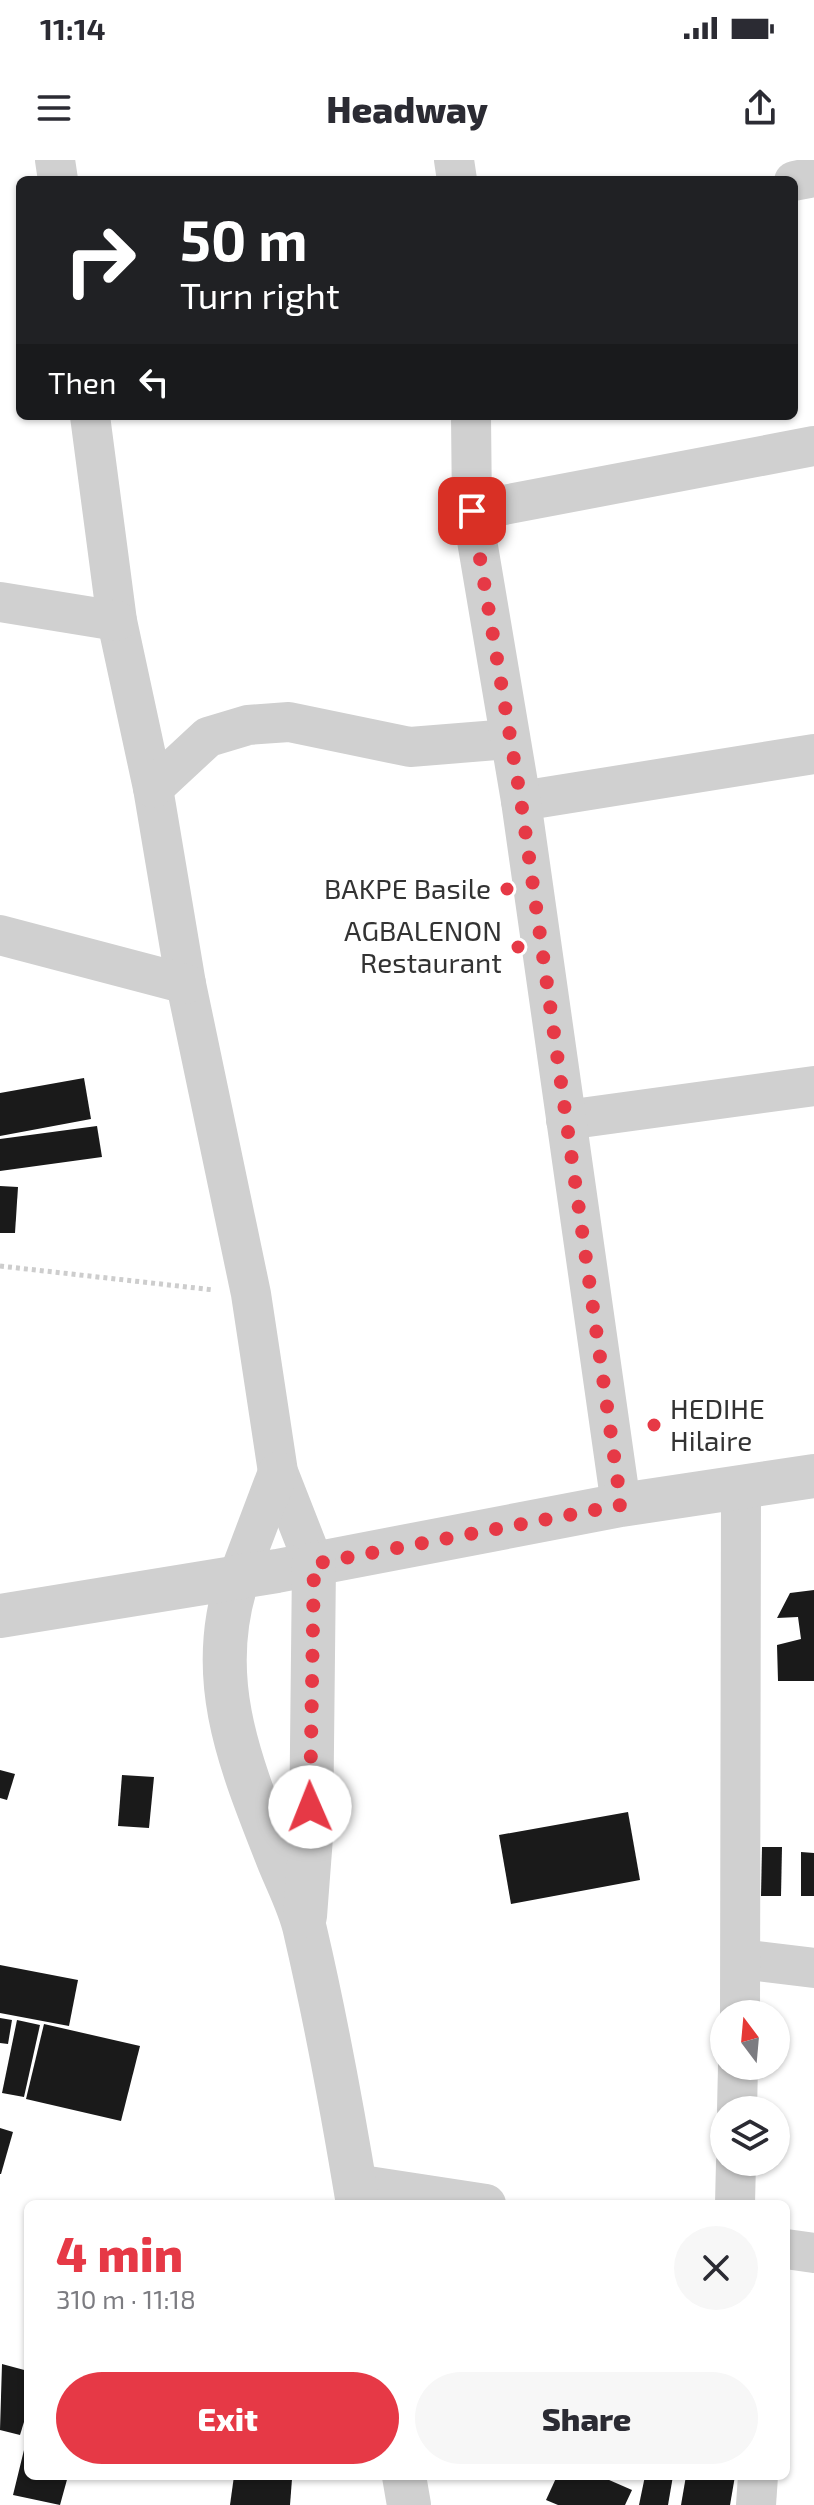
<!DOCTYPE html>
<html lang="en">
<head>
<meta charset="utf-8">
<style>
  body { margin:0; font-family:"Exo 2",sans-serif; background:#f7f7f7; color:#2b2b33; height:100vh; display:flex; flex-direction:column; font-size:30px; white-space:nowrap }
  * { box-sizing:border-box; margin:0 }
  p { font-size:26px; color:#7c7c81 }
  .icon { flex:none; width:44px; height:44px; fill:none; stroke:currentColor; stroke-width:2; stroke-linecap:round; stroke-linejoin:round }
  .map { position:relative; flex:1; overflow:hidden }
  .drawer { position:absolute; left:24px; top:2040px; width:766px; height:280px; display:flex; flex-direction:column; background:#fff; border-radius:12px; box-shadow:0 2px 6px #0004 }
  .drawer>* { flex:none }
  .hud { position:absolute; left:16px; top:16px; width:782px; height:244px; border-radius:12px; box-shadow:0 2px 6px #0004; background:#202124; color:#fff; overflow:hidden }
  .needle { width:52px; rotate:344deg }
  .tools { position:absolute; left:710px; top:1840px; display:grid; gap:16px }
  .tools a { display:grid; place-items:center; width:80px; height:80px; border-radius:50%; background:#fff; box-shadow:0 2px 6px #0004; font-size:40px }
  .pin { position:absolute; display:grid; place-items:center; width:68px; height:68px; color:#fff; margin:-34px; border-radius:16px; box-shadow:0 4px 12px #0006 }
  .me { position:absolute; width:88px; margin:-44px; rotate:359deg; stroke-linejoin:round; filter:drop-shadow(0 0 6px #0008) }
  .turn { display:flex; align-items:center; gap:28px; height:168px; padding:0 32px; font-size:36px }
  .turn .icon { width:104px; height:104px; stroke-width:2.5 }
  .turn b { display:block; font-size:56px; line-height:68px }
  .then { display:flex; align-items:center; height:76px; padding:0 32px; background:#0003; gap:16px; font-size:30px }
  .round { display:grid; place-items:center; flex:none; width:84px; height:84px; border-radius:42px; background:#f7f7f7 }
  .headline { display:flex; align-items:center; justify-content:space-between; height:136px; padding:0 32px }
  h1 { font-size:48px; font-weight:800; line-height:60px; color:#e63946 }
  .button { display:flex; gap:16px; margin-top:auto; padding:16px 32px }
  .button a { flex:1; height:92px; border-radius:48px; background:#e63946; color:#fff; font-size:32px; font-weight:800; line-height:92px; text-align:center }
  .button a+a { background:#f7f7f7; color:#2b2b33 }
  .status { display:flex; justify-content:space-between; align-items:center; height:56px; padding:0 40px; background:#fff; direction:ltr }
  .status svg { height:22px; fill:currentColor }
  header { display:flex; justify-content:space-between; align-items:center; height:104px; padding:0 32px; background:#fff; font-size:36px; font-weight:800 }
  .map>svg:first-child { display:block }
  .building { fill:#1a1a1a }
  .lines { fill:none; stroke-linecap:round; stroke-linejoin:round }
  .path { stroke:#cdcdcd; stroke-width:5; stroke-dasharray:4 4; stroke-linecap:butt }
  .minor { stroke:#d0d0d0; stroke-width:40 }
  .tertiary { stroke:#d0d0d0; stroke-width:44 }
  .route { stroke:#e63946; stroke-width:14; stroke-dasharray:0 25.2 }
  .poi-dot { fill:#e63946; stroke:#fff; stroke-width:3 }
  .labels { text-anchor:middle; stroke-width:8; stroke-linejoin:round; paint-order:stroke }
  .poi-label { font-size:28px; fill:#333; stroke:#fff; text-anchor:end }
</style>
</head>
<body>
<div class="status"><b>11:14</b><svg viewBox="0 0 49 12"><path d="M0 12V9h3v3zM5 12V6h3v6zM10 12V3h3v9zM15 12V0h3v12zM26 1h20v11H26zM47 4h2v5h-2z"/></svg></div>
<header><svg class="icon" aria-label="menu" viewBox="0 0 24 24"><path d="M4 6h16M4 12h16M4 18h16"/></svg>Headway<svg class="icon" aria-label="share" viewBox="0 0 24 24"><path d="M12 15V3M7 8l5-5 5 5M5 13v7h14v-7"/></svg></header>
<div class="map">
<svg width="814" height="2345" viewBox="0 0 814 2345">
  <rect width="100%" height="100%" fill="#fff"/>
  <g class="building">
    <polygon points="84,918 91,959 0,976 0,933"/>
    <polygon points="97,966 102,997 0,1011 0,979"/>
    <polygon points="0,1026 18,1027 15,1073 0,1073"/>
    <polygon points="814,1430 814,1521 778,1521 777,1485 801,1479 798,1457 777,1458 790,1433"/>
    <polygon points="0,1610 15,1614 7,1640 0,1638"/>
    <polygon points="122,1615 154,1617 149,1668 118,1666"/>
    <polygon points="628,1652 640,1720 511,1744 499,1675"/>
    <polygon points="762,1687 782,1687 781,1736 761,1736"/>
    <polygon points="801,1692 814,1693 814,1736 801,1736"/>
    <polygon points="0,1805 78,1820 69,1866 0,1853"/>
    <polygon points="0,1858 12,1860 8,1884 0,1883"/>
    <polygon points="17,1860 40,1865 24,1937 2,1933"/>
    <polygon points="44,1864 140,1886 121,1961 26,1939"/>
    <polygon points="0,1968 13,1972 1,2014 0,2014"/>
    <polygon points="2,2204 28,2211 28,2249 20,2275 0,2270"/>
    <polygon points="24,2290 28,2291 28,2316 68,2316 60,2345 13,2335"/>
    <polygon points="234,2316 292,2319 290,2345 230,2345"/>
    <polygon points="557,2316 600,2316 632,2330 625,2345 558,2345 546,2340"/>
    <polygon points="645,2316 673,2316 668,2345 639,2345"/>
    <polygon points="686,2316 735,2316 730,2345 681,2345"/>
  </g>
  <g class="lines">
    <polyline class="path" points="0,1106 214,1130"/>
    <g class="minor">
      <polyline points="55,0 58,20"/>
      <polyline points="454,0 457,20"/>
      <polyline points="794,21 814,17"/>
      <polyline points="90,256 117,461 153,628 186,824 251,1134 278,1312 314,1404"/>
      <polyline points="471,256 472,351"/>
      <polyline points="0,442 117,461"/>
      <polyline points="153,628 208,577 248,565 289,562 410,587 510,579"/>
      <polyline points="521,641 814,594"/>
      <polyline points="0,775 186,824"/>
      <polyline points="566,960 814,926"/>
      <polyline points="621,1345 521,641 472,351 814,286"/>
      <polyline points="239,1415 278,1312"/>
      <polyline points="741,1799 814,1808"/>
      <polyline points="740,1854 741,1327"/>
      <polyline points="737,1950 738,1906"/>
      <polyline points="355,2024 486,2044"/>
      <polyline points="735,2044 736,2002"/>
      <polyline points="786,2089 814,2093"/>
      <polyline points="756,2345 758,2316"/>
    </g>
    <g class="tertiary">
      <path d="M239,1415c-36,103 2,190 40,287 9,22 21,45 26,68 21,90 38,183 53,274"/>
      <polyline points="0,1456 277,1411 621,1345 814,1316"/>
      <polyline points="305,1756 311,1677 314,1404"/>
      <polyline points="404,2316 409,2345"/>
    </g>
  </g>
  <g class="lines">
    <polyline class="route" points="310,1647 314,1404 621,1345 521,641 472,351"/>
  </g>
  <g class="poi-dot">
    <circle cx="507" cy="729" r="8"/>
    <circle cx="518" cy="787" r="8"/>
    <circle cx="654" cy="1265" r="8"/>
  </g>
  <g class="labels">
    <g class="poi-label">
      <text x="491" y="739">BAKPE Basile</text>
      <text x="502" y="781">AGBALENON<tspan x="502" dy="32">Restaurant</tspan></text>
      <text x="670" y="1259" text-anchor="start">HEDIHE<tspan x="670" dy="32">Hilaire</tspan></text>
    </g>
  </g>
</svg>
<div class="tools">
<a><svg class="needle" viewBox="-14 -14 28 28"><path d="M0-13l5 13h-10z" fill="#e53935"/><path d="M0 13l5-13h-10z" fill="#7c7c81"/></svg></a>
<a><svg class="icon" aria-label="layers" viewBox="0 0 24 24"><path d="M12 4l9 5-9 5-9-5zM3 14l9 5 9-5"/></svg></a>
</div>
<div class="pin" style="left:472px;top:351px;background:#d93025"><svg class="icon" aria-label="arrive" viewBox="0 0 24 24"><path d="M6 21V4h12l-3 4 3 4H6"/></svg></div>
<svg class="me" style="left:310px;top:1647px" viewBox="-20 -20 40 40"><circle r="19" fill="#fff"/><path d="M0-13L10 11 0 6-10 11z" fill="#e63946"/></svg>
<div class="hud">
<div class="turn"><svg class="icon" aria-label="right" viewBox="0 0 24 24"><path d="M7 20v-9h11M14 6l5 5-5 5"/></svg><div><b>50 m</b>Turn right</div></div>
<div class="then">Then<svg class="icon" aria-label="left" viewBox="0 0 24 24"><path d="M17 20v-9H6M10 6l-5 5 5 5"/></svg></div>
</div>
<section class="drawer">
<div class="headline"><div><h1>4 min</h1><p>310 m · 11:18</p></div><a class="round"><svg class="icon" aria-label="close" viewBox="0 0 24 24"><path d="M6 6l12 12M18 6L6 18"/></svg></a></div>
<div class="button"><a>Exit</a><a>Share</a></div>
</section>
</div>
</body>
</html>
